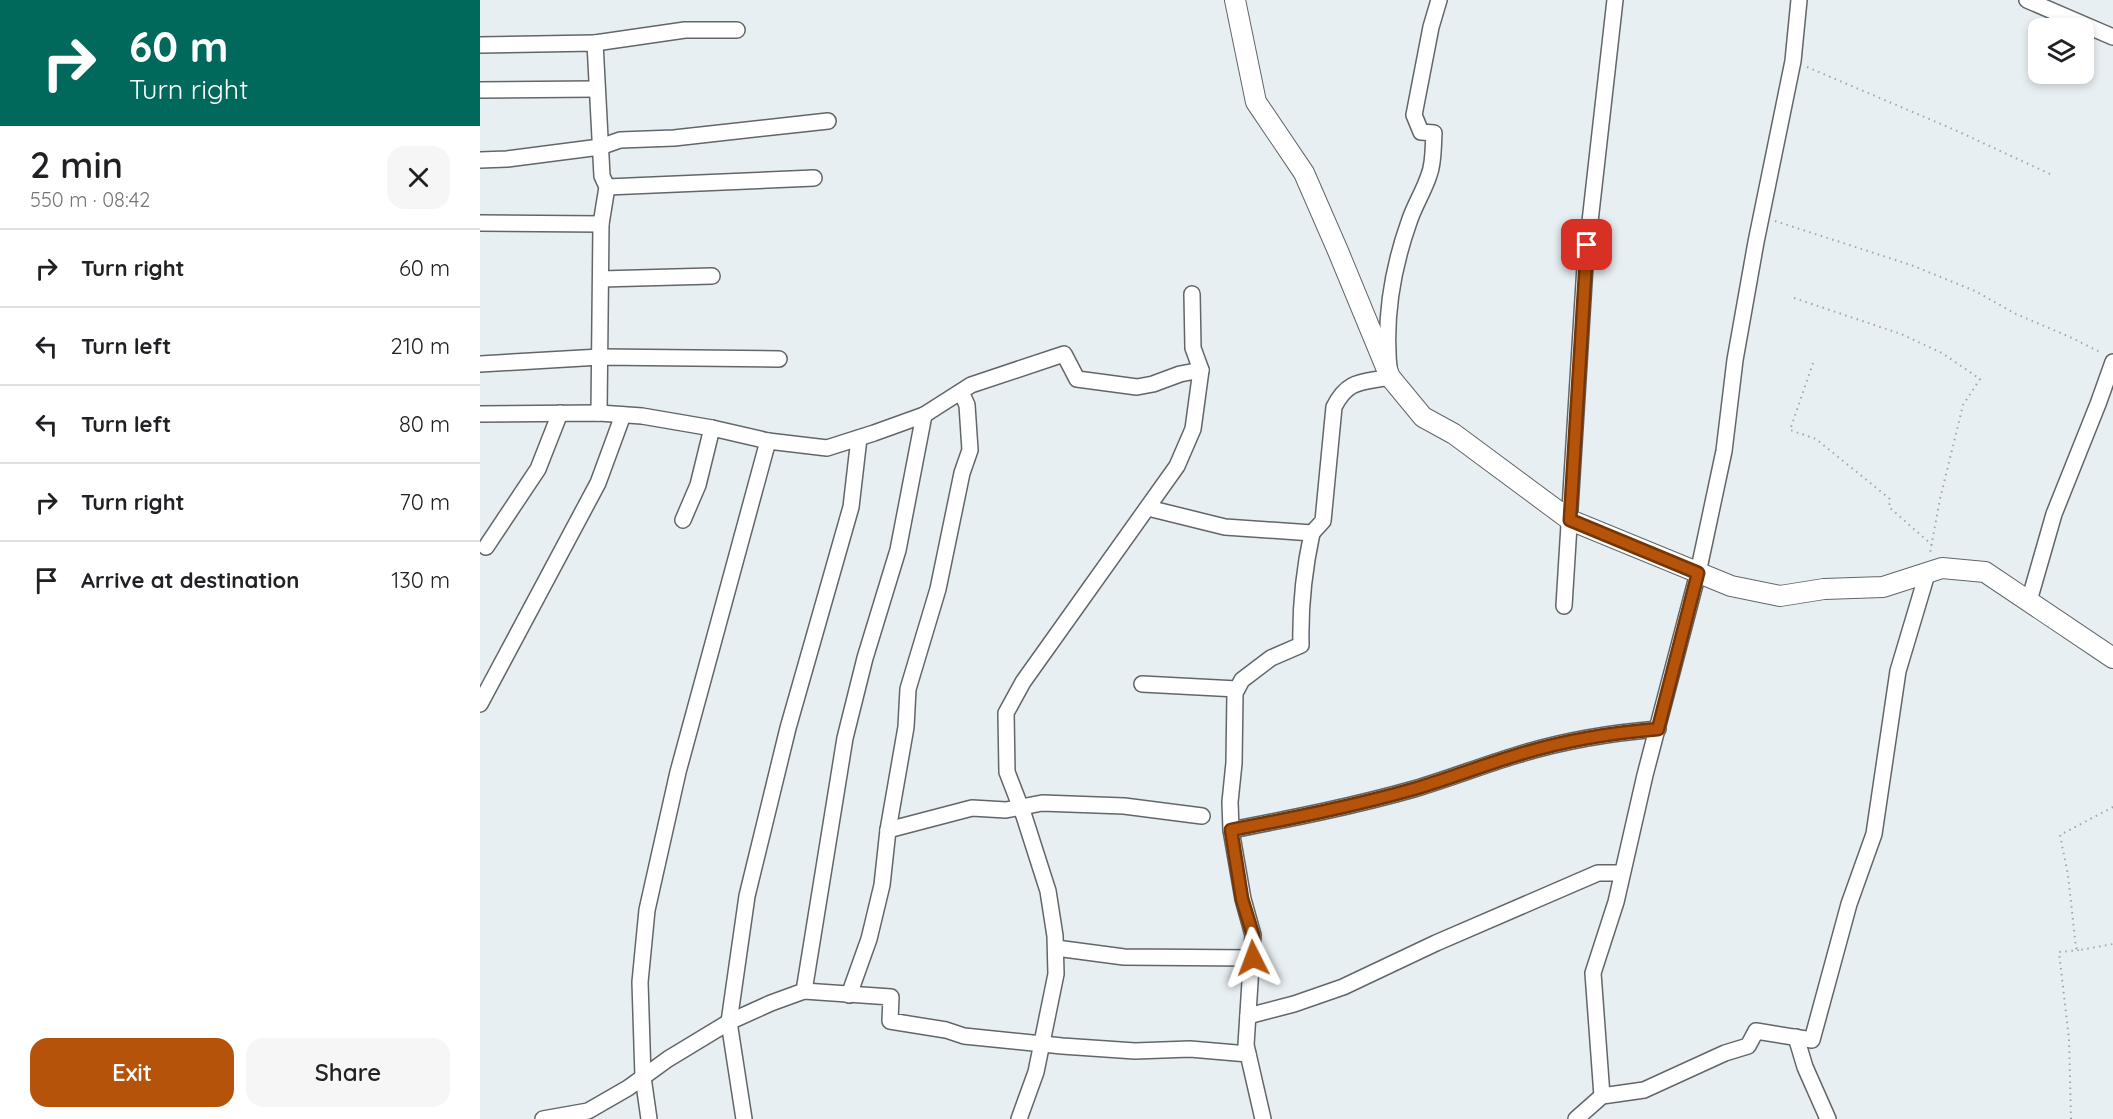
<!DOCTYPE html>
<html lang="en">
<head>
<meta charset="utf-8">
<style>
  body { margin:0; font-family:Quicksand,sans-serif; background:#f6f6f6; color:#202124; height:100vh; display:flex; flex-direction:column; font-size:22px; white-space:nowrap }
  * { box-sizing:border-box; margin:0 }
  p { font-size:20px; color:#757577 }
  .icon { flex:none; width:33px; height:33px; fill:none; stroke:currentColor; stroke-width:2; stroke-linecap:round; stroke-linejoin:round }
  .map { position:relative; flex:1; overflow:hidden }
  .panel { display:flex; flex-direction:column; background:#fff; width:480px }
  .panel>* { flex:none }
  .banner { background:#00695c; color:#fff; overflow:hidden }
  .buttons { position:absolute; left:1548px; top:18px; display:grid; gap:12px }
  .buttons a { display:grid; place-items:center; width:66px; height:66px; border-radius:12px; background:#fff; box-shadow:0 3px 9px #0003; font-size:30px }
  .pin { position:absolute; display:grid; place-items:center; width:51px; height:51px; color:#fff; margin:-26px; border-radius:12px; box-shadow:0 3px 9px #0006 }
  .me { position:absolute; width:66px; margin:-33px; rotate:357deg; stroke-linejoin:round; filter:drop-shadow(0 0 4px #0008) }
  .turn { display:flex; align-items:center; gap:21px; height:126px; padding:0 30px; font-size:27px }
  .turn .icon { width:78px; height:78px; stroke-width:2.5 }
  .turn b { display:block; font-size:42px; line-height:51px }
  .round { display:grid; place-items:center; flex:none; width:63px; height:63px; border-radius:18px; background:#f6f6f6 }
  .head { display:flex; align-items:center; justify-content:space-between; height:102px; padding:0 30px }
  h1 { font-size:36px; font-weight:600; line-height:45px }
  .button { display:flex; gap:12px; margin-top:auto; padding:12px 30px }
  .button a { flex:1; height:69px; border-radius:18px; background:#b45309; color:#fff; font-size:24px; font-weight:600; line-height:69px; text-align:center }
  .button a+a { background:#f6f6f6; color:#202124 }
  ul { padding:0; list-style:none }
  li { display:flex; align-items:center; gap:18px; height:78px; padding:0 30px; border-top:2px solid #e0e0e0 }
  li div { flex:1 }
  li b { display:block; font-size:22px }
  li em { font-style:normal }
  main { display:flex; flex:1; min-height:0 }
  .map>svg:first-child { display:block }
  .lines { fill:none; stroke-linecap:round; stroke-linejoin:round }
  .minor-casing { stroke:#616669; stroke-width:18 }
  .tertiary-casing { stroke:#616669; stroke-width:22 }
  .path { stroke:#a0a6a9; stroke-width:2; stroke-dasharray:1.5 4.5; stroke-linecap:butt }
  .minor { stroke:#fff; stroke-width:15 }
  .tertiary { stroke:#fff; stroke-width:20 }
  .route-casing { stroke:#753606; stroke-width:15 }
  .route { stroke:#b45309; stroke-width:10 }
</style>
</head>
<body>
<main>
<section class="panel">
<div class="banner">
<div class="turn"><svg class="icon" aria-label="right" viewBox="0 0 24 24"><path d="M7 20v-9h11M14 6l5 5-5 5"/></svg><div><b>60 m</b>Turn right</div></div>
</div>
<div class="head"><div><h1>2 min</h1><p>550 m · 08:42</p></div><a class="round"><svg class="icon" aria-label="close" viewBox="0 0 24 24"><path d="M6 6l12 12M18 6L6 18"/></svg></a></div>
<ul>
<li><svg class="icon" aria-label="right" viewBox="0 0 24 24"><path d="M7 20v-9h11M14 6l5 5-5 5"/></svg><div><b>Turn right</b></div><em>60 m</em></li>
<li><svg class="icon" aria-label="left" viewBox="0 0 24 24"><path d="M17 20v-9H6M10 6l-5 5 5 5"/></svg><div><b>Turn left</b></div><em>210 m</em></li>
<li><svg class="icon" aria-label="left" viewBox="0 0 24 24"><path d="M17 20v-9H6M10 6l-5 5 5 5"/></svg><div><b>Turn left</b></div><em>80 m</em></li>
<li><svg class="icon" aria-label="right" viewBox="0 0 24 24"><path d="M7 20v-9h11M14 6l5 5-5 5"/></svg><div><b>Turn right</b></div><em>70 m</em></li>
<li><svg class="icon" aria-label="arrive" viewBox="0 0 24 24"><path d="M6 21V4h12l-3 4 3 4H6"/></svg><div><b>Arrive at destination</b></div><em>130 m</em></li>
</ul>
<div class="button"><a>Exit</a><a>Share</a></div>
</section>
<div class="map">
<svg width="1633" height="1119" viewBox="0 0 1633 1119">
  <rect width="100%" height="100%" fill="#e8eff3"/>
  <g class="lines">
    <g class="minor-casing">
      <g id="minor">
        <polyline points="1547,0 1633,37"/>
        <polyline points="115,43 205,30 257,30"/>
        <polyline points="0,45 115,43 122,176 127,187 121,224 119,413"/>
        <polyline points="0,90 116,89"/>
        <polyline points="0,160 27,159 120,147 140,140 194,138 348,121"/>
        <polyline points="127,187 334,178"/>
        <polyline points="0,223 121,224"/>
        <polyline points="121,279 232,276"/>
        <polyline points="0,364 120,357 299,359"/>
        <polyline points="0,414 119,413 162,416 232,428 288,441 347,448 394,433 444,415 491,385 584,354 597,379 657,387 673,384 700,374 721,370"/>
        <path d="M668,508l77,19 87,6 11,-12 11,-114c14,-28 28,-24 56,-30 -7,-54 1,-104 19,-155 5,-16 15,-31 20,-47 5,-12 4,-29 5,-42l-13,-1 -7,-17 17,-88 8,-27"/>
        <polyline points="203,520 218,485 232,428"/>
        <polyline points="6,547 58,469 80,413"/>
        <polyline points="1549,601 1574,514 1618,404 1633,362"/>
        <polyline points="1084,606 1105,266 1135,0"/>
        <polyline points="662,684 757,689"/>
        <polyline points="0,704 118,483 143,415"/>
        <polyline points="408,830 492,808 526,810 562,803 644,806 722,816"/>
        <path d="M751,830c62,-12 123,-24 183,-41 34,-10 67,-23 100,-33 47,-15 95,-23 144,-27"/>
        <polyline points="576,948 644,957 773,958"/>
        <polyline points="324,991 365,738 385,658 418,550 444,415"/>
        <polyline points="369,995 389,939 402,885 408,830 426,727 428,689 458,589 482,473 490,450 487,405 481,392"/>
        <polyline points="768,1016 814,1004 863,987 956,943 1118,873 1142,873"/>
        <polyline points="1316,1037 1325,1067 1348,1119"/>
        <polyline points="1122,1096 1113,973 1136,902 1165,775 1218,573 1244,451 1255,360 1276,242 1313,61 1319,0"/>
        <polyline points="63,1119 108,1111 148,1088 188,1059 249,1022 291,1003 324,991 411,997 410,1021 466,1030 484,1036 582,1046 655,1051 710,1049 768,1054"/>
        <polyline points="169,1119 163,1077 160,982 167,910 198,772 288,441"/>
        <polyline points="264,1119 249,1022 267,896 308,728 371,507 379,438"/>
        <polyline points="539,1119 556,1072 576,974 575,936 568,891 544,816 527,772 526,713 543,682 697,466 713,429 721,370 713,348 712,294"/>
        <path d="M783,1119l-17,-74 7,-110 -10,-36 -12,-69 -1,-28 4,-39 1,-70 7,-13 29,-22 30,-13c-1,-39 3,-75 11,-112"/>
        <polyline points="1096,1119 1122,1096 1164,1090 1245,1053 1268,1046 1276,1031 1332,1040 1369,904 1394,834 1418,671 1447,574"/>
      </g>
    </g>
    <g class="tertiary-casing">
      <polyline id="tertiary" points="755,0 776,102 824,173 858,251 910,377 943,417 974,434 1090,520 1251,586 1300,596 1344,589 1403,587 1462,568 1505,572 1633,658"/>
    </g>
    <g class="path">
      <polyline points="1327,67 1475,130 1570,174"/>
      <polyline points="1295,221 1431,265 1495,291 1536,314 1590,337 1622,353"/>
      <polyline points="1314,298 1421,334 1462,353 1500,379 1483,405 1460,499 1450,553"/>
      <polyline points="1333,363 1310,430 1336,439 1410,499 1409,507 1452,545"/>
      <polyline points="1633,807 1580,835 1588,875 1596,948 1600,950 1633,944"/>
      <polyline points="1591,1119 1589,1039 1579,952 1600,950"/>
    </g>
    <use href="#minor" class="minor"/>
    <use href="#tertiary" class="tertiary"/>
  </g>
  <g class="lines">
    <g class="route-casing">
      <path id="route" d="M773,958v-23l-11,-36 -11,-69c62,-12 123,-24 183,-41 34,-10 67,-23 100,-33 47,-15 95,-23 144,-27l40,-156 -128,-53 17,-275"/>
    </g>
    <use href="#route" class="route"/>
  </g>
</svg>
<div class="buttons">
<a><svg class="icon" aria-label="layers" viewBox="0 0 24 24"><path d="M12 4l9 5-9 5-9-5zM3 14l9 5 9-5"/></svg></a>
</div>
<div class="pin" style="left:1107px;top:245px;background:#d93025"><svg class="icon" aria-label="arrive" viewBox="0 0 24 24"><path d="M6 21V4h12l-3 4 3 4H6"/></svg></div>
<svg class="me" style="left:773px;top:958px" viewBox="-20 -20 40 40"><path d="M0-17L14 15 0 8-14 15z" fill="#b45309" stroke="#fff" stroke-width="4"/></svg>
</div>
</main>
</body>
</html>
